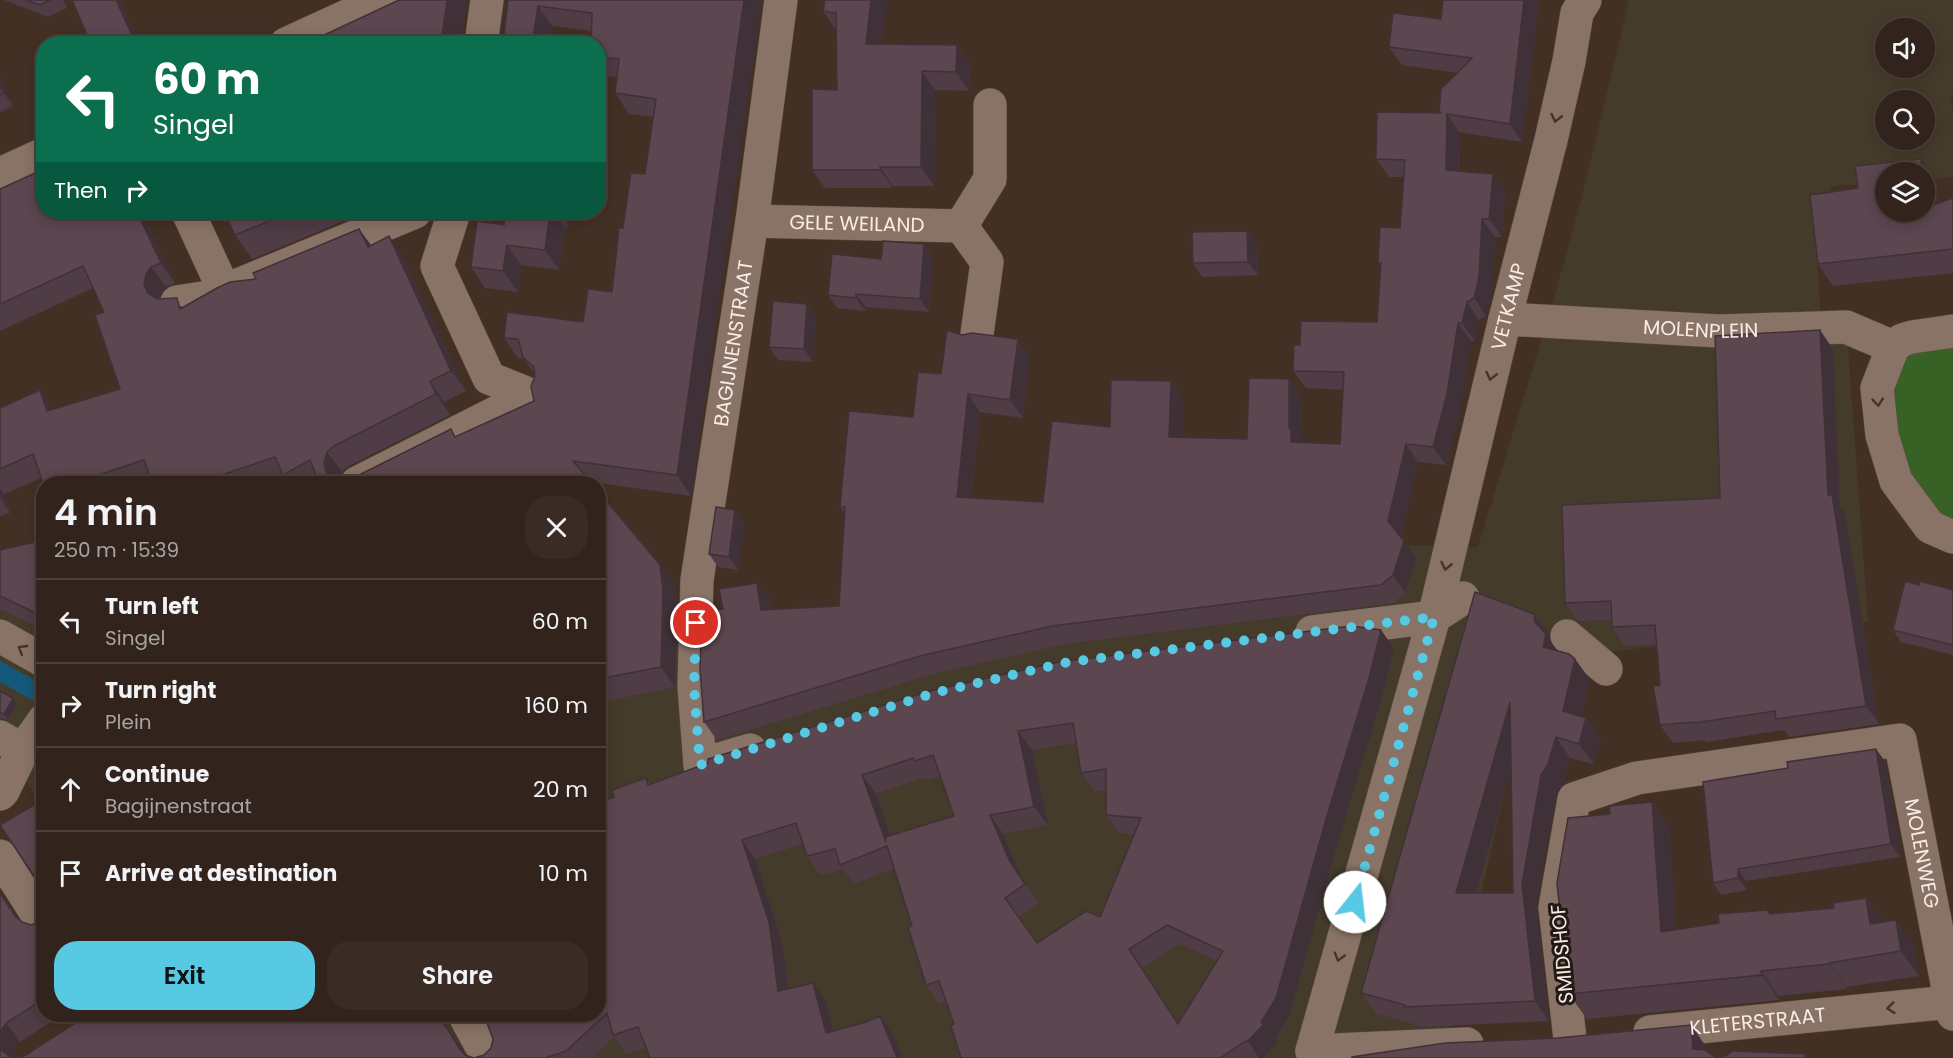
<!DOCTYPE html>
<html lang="en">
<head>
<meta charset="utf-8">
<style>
  body { margin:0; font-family:Poppins,sans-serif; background:#3a2c25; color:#f1f3f6; height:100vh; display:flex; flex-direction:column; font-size:22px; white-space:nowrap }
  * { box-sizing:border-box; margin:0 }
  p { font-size:20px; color:#a8a4a3 }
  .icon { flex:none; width:33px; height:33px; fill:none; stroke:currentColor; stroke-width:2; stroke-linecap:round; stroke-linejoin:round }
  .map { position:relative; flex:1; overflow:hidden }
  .details { position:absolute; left:36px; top:476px; width:570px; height:546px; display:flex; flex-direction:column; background:#32241c; border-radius:24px; box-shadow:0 3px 15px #0003,0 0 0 2px #4d413b }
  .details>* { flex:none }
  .banner { position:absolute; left:36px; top:36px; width:570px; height:183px; border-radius:24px; box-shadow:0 3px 15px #0003,0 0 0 2px #4d413b; background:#0b6e4f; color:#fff; overflow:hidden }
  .tools { position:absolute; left:1875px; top:18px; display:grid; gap:12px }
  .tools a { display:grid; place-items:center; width:60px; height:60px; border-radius:50%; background:#32241c; box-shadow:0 3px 15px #0003,0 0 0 2px #4d413b; font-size:30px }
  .pin { position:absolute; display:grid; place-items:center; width:51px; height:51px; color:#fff; margin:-26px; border:3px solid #fff; border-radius:50%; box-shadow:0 2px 6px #0007 }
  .me { position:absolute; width:66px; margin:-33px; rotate:16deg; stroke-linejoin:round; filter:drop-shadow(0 0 4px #0008) }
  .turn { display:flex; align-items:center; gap:21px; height:126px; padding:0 18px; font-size:27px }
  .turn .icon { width:78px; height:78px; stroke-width:2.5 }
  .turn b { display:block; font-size:42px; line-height:51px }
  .then { display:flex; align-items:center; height:57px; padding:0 18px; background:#0003; gap:12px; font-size:22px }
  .round { display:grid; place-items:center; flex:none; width:63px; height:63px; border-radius:24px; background:#3a2c25 }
  .overview { display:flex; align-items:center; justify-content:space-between; height:102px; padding:0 18px }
  h1 { font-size:36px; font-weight:600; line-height:45px }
  .primary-button { display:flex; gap:12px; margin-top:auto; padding:12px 18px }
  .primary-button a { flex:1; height:69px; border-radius:24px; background:#58c9e3; color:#111; font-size:24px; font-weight:600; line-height:69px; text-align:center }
  .primary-button a+a { background:#3a2c25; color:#f1f3f6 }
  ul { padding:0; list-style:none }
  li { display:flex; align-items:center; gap:18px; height:84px; padding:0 18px; border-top:2px solid #4d413b }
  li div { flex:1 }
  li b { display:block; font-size:22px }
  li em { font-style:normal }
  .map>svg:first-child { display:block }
  .commercial { fill:#443b2b; fill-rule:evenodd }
  .green { fill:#376125 }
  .water { fill:#14587c }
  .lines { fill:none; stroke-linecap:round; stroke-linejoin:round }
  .minor-casing { stroke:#5f4f45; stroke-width:34 }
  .minor { stroke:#897366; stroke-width:33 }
  .wall { fill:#4f3c45; fill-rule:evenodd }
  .shaded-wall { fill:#403138 }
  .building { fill:#5c4650; stroke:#403138; stroke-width:1.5; fill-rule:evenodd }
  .oneway { stroke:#42352d }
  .route { stroke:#58c9e3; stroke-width:10; stroke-dasharray:0 18 }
  .labels { text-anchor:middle; stroke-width:6; stroke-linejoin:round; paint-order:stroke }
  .street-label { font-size:20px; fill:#f8ebe4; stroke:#231a15 }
</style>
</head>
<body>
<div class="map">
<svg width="1953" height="1058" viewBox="0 0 1953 1058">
  <rect width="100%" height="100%" fill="#433025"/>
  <g class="commercial">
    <path d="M1629,0h324v93l-2,1 2,20v63l-28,3 -1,-8h-38l-1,11 -54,3 1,28 -17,5 6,100 27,28 20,275 -67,6 -192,24 -67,-21 -99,427h-1241l-28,-44h424l1,-365 656,-107 223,5 73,-238 34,-124zM1886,28h38v40h-38zM1886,100h38v40h-38z"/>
    <polygon points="0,562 43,587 43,808 10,755 0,748"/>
  </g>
  <polygon class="green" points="1953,340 1953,528 1889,473 1892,362 1897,354"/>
  <polygon class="water" points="0,661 43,685 43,706 0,682"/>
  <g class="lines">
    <g class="minor-casing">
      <g id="minor">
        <polyline points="286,44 382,0"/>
        <polyline points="481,44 487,0"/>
        <polyline points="0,174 44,154"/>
        <polyline points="188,212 224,290"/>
        <polyline points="454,212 437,266 489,378 531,395"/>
        <path id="s1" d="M752,221l209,5"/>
        <polyline points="177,302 209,297 415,212"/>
        <path id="s2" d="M1505,319l214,12 127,-4 47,20"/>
        <polyline points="1953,331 1912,337 1902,340 1893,347 1877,388 1882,435 1896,481 1930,527 1953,537"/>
        <polyline points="977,334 987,262 961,226 990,179 990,105"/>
        <polyline points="357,483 531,395"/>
        <polyline points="1312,632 1434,617 1463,598"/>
        <polyline points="0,636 44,661"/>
        <polyline points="1567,636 1606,669"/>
        <polyline points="0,737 23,750 3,791 0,794"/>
        <polyline points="23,750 44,720"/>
        <path id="s3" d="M750,750l-50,15 -6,-78 3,-107 55,-359 29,-221"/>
        <polyline points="0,856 44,925"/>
        <polyline points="464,1014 488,1058"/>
        <path id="s4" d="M1650,1032l300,-30"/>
        <path id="s5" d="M1570,1039l-15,-132 19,-108 63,-21 263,-38 53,274"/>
        <path id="s6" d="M1312,1051l122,-434 71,-298 46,-179 18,-79 8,-48 8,-13"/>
        <polyline points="1312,1051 1467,1044"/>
      </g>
    </g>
    <use href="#minor" class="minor"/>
  </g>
  <g class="wall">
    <polygon points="4,0 63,0 67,8 48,17"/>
    <polygon points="120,0 139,44 91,44"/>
    <polygon points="508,0 761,0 691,496 591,482 592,483 289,483 286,479 273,483 44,483 41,478 4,494 10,513 0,516 0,408 53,409 120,389 104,312 93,288 0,331 0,189 142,212 175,283 166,287 160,295 159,299 183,307 256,279 359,229 371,246 403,257 466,391 444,402 450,415 349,466 342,472 339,480 342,481 351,479 456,437 534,401 535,374 524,359 518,358 504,338 583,322 612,292 623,228 645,174 653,117 629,114 615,93 617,77 604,76 598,68 598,44 591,31 552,26"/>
    <polygon points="825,0 887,0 881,44 957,45 970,63 969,91 935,90 934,186 893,186 893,188 825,188 812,170 837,90 836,30 823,11"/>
    <polygon points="1443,0 1539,0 1522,142 1459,132 1459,171 1505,192 1502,237 1495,237 1492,295 1486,316 1479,320 1475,341 1471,341 1459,412 1446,465 1418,462 1401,537 1417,559 1405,593 1394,603 1065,644 933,674 717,740 704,722 723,609 757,583 770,601 771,610 839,606 845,514 840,507 913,417 941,374 962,335 1018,339 1030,357 1023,418 980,412 971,498 1043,502 1110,427 1183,399 1182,437 1247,439 1289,379 1302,397 1301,442 1340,444 1343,390 1306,388 1293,371 1300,345 1377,322 1381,266 1378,263 1400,228 1404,177 1389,177 1376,159 1439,113 1458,73 1402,65 1389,47 1441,19"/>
    <polygon points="0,77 13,106 0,112"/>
    <polygon points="1936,181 1939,203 1953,198 1953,273 1833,286 1818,264"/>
    <polygon points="224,212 356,212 358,215 252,259 235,235"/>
    <polygon points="506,212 571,212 569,228 565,227 559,270 521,265 518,292 485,288 471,267 504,225"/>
    <polygon points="924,244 933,257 929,312 866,307 865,311 837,308 828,295 881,259"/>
    <polygon points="1257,244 1258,275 1202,277 1193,263"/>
    <polygon points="807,304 816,317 813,362 778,360 769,347"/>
    <polygon points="1833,349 1840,507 1845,513 1879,724 1789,737 1784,730 1706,742 1705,740 1673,743 1660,725 1660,685 1656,644 1625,646 1612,627 1611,620 1578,621 1565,603 1720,498"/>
    <polygon points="598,491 675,585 677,611 675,687 598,703"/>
    <polygon points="735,510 744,523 738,570 718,567 709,554"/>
    <polygon points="44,540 44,630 0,609 0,550"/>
    <polygon points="1919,585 1953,590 1953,655 1901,642 1893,630"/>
    <path d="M1534,614l15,20v5l8,12 18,8 15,21 -9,36 5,2 15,20 -7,26 -24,-6 -7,27 -7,11 -20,108 13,117 -130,6 -2,-2 -42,-12 -14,-20zM1511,769l2,124h-37z"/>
    <path d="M1381,630l13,19 -12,48 -43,141 -50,178 -14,24 2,3 -14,15h-302l-7,-34 -8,-22 -7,2 -13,-19 -14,-59 -18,-58 -40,16 -11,-15 -23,6 -13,-19 -4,-12 -48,15 27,82 7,48 37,13 8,29 32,-9 14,-6 13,19 9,23h-252l-4,-10 -20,6 -12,-17 -22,21h-592v-167l18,28 4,3 9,3 10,-4 3,-2v95h19l-43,28 -6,7 -2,8 6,1 443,-11 4,8 9,3 10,-3 114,-41 16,-217 32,-19 4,6zM1076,743l5,30 14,19 11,-2v25l13,18 15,2 -34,82 -63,26 -19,-26 21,-14 -17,-23 -19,-46 45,-9 -16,-75zM940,776l14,40 -64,20 -14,-42 50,-17 2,3zM1180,944l37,17 -39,62 -36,-55z"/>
    <polygon points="0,691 13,698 17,705 8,720 0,718"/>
    <polygon points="1885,761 1900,857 1746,881 1747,890 1721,895 1713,883"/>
    <polygon points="1652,802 1669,827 1676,930 1719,923 1770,914 1834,908 1866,898 1883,922 1914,945 1919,976 1846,987 1847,989 1778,996 1779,1000 1587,1019 1569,994 1610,814"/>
  </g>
  <g class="shaded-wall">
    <polygon points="116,0 120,0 139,44 138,44 132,35"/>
    <polygon points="447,0 467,0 467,1 461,44 441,44"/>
    <polygon points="744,0 761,0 691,496 677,475"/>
    <polygon points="871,0 887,0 879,63 866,44"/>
    <polygon points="1524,0 1539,0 1522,142 1510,124"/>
    <polygon points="538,6 552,26 549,44 532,44"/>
    <polygon points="957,45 970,63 969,91 956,72"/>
    <polygon points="922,71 935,90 934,186 921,167"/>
    <polygon points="0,77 13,106 4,93 0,85"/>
    <polygon points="1447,114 1459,132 1458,188 1446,170"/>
    <polygon points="1921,159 1936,181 1939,205 1948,227 1925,196 1924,172 1922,172"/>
    <polygon points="880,167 893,186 893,188 880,170"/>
    <polygon points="1493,174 1505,192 1502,237 1489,219"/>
    <polygon points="137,212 142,212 175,283 161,263"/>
    <polygon points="550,212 554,212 565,227 559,270 545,250"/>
    <polygon points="558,212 571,212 569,228"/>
    <polygon points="1482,219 1495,237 1492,295 1486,316 1474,298"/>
    <polygon points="359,229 374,249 368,247"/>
    <polygon points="1247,231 1257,244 1258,275 1248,262"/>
    <polygon points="389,236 403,257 466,391 451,371"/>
    <polygon points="924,244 933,257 929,312 920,299"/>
    <polygon points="507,245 521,265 518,292 503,271"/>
    <polygon points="151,267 166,287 160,295 158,304 148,293 144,284 146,274"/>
    <polygon points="856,294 866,307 865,311 856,298"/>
    <polygon points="1467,302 1479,320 1475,341 1462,323"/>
    <polygon points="807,304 816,317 813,362 804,349"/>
    <polygon points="1458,323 1471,341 1459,412 1446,465 1433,447"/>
    <polygon points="1820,330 1833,349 1840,507 1845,513 1879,724 1866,706 1828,495"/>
    <polygon points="1018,339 1030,357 1023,418 1010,400"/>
    <polygon points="1289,379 1302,397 1301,442 1291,442 1289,428"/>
    <polygon points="430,381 444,402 450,415 436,394"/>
    <polygon points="1171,381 1183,399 1182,455 1169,437"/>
    <polygon points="40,390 54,411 47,411"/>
    <polygon points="968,394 980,412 969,515 957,497"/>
    <polygon points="1406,444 1418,462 1401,539 1388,521"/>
    <polygon points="327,452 342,472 338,483 334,483 326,472 324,462"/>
    <polygon points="0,488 4,494 10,513 0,498"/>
    <polygon points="735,510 744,523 738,570 729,557"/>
    <polygon points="1404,541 1417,559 1405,593 1393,575"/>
    <polygon points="660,565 675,585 677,611 675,687 661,667"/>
    <polygon points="757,583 770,601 773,628 761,610"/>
    <polygon points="1534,614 1549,634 1549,639 1560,655 1543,647 1535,622"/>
    <polygon points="1381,630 1394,649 1382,697 1339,838 1289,1016 1275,1040 1277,1043 1263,1058 1259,1058 1248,1041 1261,1022 1326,819"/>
    <polygon points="1575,659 1590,680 1577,732 1563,711"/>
    <polygon points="13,698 17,705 8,720 4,714"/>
    <polygon points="1510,702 1524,723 1470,914 1456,893"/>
    <polygon points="1586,718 1601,738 1594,764 1579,744"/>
    <polygon points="1018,731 1032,750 1048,825 1034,807"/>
    <polygon points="1556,737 1570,758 1563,785 1556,796 1536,904 1549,1021 1535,1001 1522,884 1541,775"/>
    <polygon points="1876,749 1885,761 1900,857 1891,844"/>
    <polygon points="862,775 876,794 899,861 886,842"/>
    <polygon points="1652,802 1669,827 1678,957 1661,932"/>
    <polygon points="990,815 1003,834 1023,881 1010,862"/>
    <polygon points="742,840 755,859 782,941 791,1010 778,991"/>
    <polygon points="1738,869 1746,881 1747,890 1738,878"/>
    <polygon points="0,891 28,935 15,916 0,893"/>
    <polygon points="1866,898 1884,923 1870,924"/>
    <polygon points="1896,920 1914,945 1919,976 1901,951"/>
    <polygon points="1829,963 1846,987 1847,989 1829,964"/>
    <polygon points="1761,971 1778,996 1779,1000 1762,975"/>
    <polygon points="813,983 826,1002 839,1052 826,1033"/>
    <polygon points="880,1016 893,1035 902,1058 897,1058"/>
    <polygon points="6,1023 20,1042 14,1049 12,1058 1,1050 0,1046 0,1030"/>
    <polygon points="1691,1025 1705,1045 1706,1058 1693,1049"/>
    <polygon points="447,1028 461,1047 467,1058 459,1048"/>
  </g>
  <g class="building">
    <polygon points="26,0 51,0 40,5"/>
    <polygon points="72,0 116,0 132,35 112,44 91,44"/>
    <polygon points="399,0 447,0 441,44 305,44"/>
    <polygon points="508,0 744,0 677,475 573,461 592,483 319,483 310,460 283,475 275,457 204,481 204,483 152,483 144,460 74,483 44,483 44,486 33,454 0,469 0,408 40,390 47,411 120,389 95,315 104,312 83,266 0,304 0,189 44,169 44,212 137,212 161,263 151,267 146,274 144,284 148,293 157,299 177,298 180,309 217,288 230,282 256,279 253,273 359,229 368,247 389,236 451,371 430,381 436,394 334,446 327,452 324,462 326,472 333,479 342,481 351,479 451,429 455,437 534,401 531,386 535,376 534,367 523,357 518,339 504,338 507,312 583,322 588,289 612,292 619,228 623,228 631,173 645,174 656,99 615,93 619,59 598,57 598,44 591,44 592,13 538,6 532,44 503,44"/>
    <polygon points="825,0 871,0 866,44 957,45 956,72 922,71 921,167 880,167 880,170 812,170 812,89 837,90 836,13 823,11"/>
    <polygon points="1443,0 1524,0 1510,124 1447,114 1446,170 1493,174 1489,219 1482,219 1479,277 1474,298 1467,302 1462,323 1458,323 1447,394 1433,447 1406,444 1388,521 1404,541 1393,575 1381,585 1052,626 920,656 704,722 700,669 702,611 723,609 719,589 757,583 761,610 839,606 845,507 840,507 849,411 913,417 918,372 941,374 947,330 962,335 972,333 1018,339 1010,400 968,394 957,497 1043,502 1052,421 1110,427 1111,380 1171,381 1169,437 1247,439 1249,378 1289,379 1289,428 1291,428 1291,442 1340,444 1344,372 1293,371 1294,345 1300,345 1301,321 1377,322 1381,263 1378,263 1380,227 1400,228 1405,160 1376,159 1377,112 1442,113 1439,113 1441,89 1472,58 1389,47 1393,13 1441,19"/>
    <polygon points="0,85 4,93 0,95"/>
    <polygon points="1921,159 1922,172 1886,172 1886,212 1924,212 1924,193 1925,196 1932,195 1933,205 1953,198 1953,249 1818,264 1810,195 1858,188 1855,166"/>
    <polygon points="224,212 291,212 235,235"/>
    <polygon points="506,212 550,212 545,250 507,245 503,271 471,267 477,221 504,225"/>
    <polygon points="1247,231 1248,262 1193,263 1192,232"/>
    <polygon points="883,241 924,244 920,299 856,294 856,298 828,295 832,254 881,259"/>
    <polygon points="773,301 807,304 804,349 769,347"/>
    <polygon points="1820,330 1828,495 1832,495 1866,706 1776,719 1775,711 1694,723 1693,722 1660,725 1653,686 1660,685 1655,625 1612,627 1611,601 1565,603 1562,505 1720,498 1715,336"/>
    <polygon points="598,491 660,565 663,590 661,667 598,679"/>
    <polygon points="716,507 735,510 729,557 709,554"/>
    <polygon points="44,540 44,617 0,596 0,550"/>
    <polygon points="1905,581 1919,585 1919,581 1953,590 1953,645 1893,630"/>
    <path d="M1475,592l59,22 1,8 11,12 -3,13 26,7 6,5 -12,52 23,7 -7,26 -23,-7 -8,27 -7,11 -19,109 13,117 -130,6v-2l-44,-12zM1510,702l3,191h-57z"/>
    <path d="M1351,626l30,4 -12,48 -43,141 -50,179 -15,24 3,2 -16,17 -4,1 -24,16h-259l-10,-32 3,-2 -15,-43 -13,4 -18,-58 4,-1 -25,-80 -47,19 -5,-16 -28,7 -11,-33 -54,17 27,82 9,69 35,-8 13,50 40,-11 14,-6 17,42h-247l-12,-31 -25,8 -6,-22 -41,38 -21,7h-545v-12l1,4 8,6 9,2 8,-3 63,-41h345l13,14 12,20 6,7 9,3 10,-3 7,-7 2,-9 -7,-19 9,-6h103v-212l16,-5 -2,-7 34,-12 2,7 60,-22v-4l222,-68 129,-29zM1073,723l8,50 25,-4v46l35,3 -41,99 -14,-6 -49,32 -32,-45 20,-14 -15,-22 -20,-47 44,-8 -16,-76zM933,755l21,61 -69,21 1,5 -24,-67 51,-17 1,3zM1167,925l56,26 -45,73 -49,-75z"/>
    <polygon points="0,691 13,698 4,714 0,713"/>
    <polygon points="44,732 44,748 36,737"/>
    <polygon points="1876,749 1891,844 1738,869 1738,878 1713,883 1703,782 1788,768 1787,762"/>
    <polygon points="44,753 44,771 36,758"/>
    <polygon points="44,799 44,891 0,825"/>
    <polygon points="1652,802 1661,932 1719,923 1718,914 1767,910 1770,914 1834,908 1833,903 1866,898 1870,924 1896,920 1901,951 1829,963 1829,964 1761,971 1762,975 1569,994 1557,883 1568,818 1610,814 1609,806"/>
    <polygon points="0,893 15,916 22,922 31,925 41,921 44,919 44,999 6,1023 0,1032"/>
    <polygon points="1691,1025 1693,1049 1705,1050 1715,1057 1725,1056 1733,1051 1806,1054 1805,1058 1352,1058 1352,1057 1445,1043 1558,1038"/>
  </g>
  <defs><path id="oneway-chevron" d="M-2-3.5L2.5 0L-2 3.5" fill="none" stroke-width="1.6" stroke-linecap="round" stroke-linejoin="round" transform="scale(1.5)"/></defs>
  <g class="oneway">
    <use href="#oneway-chevron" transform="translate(1556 118) rotate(103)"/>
    <use href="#oneway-chevron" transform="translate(1491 376) rotate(103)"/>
    <use href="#oneway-chevron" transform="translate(1878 402) rotate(84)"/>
    <use href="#oneway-chevron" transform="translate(1446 566) rotate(103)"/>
    <use href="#oneway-chevron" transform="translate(22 649) rotate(-150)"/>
    <use href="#oneway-chevron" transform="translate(1339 957) rotate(106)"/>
    <use href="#oneway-chevron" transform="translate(1891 1008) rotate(174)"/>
  </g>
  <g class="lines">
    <polyline class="route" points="696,623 694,687 700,765 938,692 1069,662 1434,617 1355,902"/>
  </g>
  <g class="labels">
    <g class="street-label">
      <text dy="7" stroke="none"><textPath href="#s1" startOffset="105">GELE WEILAND</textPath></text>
      <text dy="7" stroke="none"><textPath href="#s6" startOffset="770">VETKAMP</textPath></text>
      <text dy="7" stroke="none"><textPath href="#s2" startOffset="196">MOLENPLEIN</textPath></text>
      <text dy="7" stroke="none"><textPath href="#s3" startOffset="477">BAGIJNENSTRAAT</textPath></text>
      <text dy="7" stroke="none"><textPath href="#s5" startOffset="690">MOLENWEG</textPath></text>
      <text transform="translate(1562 954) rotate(-95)" y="7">SMIDSHOF</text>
      <text dy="7" stroke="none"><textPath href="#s4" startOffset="108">KLETERSTRAAT</textPath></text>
    </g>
  </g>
</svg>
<div class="tools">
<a><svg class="icon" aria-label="sound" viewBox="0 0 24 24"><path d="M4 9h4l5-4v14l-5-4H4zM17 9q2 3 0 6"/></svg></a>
<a><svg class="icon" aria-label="search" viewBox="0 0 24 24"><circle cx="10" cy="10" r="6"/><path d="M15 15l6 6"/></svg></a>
<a><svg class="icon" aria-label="layers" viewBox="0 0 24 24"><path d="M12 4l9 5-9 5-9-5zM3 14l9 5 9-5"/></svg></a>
</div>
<div class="pin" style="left:696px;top:623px;background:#d93025"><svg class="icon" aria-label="arrive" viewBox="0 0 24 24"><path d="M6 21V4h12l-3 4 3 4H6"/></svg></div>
<svg class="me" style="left:1355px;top:902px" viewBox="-20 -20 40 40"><circle r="19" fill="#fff"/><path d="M0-13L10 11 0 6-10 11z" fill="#58c9e3"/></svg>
<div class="banner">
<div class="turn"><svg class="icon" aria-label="left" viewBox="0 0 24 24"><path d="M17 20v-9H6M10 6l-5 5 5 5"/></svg><div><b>60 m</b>Singel</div></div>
<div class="then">Then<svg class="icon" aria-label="right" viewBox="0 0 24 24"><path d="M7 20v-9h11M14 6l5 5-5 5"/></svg></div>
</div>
<section class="details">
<div class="overview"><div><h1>4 min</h1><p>250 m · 15:39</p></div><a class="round"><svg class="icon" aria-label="close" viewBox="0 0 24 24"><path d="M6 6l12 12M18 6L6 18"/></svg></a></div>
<ul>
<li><svg class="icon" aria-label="left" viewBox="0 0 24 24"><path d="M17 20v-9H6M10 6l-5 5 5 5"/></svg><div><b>Turn left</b><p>Singel</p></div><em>60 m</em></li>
<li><svg class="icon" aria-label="right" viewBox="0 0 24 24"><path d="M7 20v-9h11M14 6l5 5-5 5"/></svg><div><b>Turn right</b><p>Plein</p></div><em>160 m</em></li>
<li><svg class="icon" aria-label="ahead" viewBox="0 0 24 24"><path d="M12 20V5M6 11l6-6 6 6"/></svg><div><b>Continue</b><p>Bagijnenstraat</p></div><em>20 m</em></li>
<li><svg class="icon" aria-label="arrive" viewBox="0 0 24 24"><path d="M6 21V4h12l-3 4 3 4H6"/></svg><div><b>Arrive at destination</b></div><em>10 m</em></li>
</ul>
<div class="primary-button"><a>Exit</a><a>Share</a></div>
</section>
</div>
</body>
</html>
